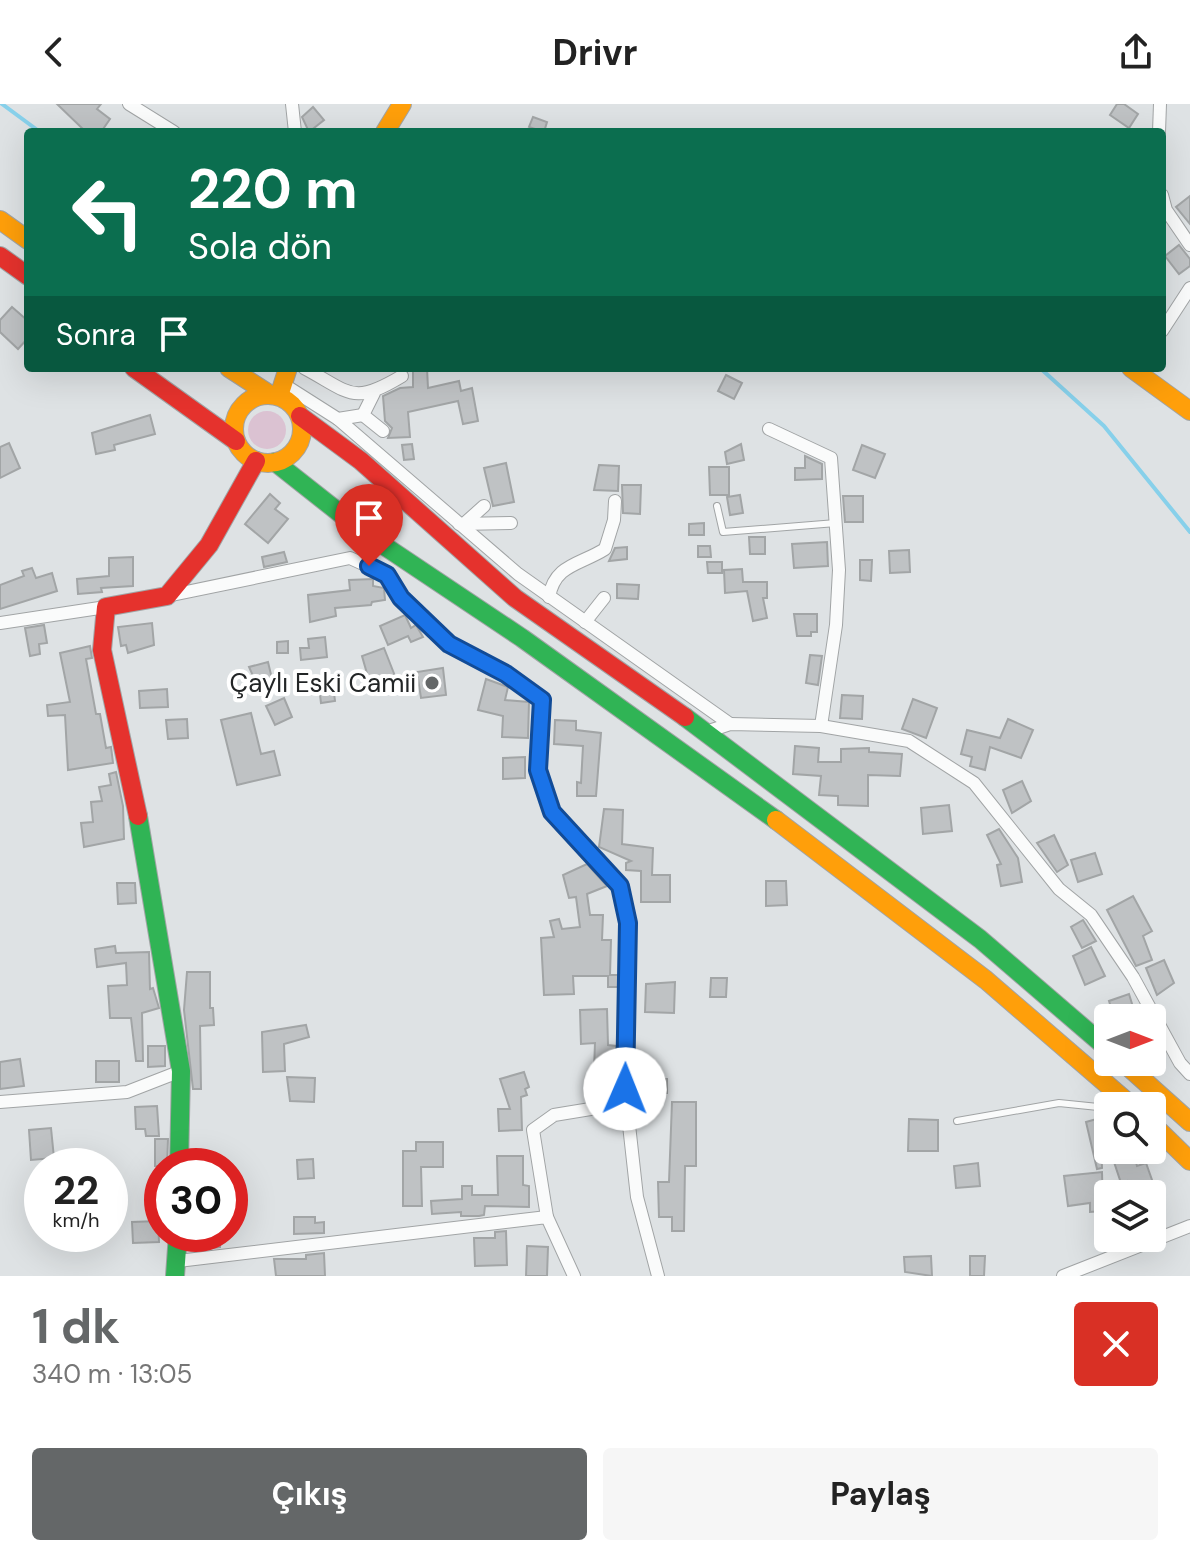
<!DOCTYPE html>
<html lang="tr">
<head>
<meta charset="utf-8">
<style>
  body { margin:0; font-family:"DM Sans",sans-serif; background:#f6f6f6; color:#222; height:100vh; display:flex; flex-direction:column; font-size:30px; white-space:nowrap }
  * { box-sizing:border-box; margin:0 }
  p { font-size:26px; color:#767676 }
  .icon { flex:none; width:44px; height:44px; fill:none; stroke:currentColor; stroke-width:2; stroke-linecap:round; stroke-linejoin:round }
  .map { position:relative; height:1172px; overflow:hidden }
  .details { display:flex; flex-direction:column; background:#fff; flex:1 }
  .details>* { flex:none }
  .top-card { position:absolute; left:24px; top:24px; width:1142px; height:244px; border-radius:8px; box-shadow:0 8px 32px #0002; background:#0b6e4f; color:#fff; overflow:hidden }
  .needle { width:52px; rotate:90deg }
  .fabs { position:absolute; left:1094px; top:900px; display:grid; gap:16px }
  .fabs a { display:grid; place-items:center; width:72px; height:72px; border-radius:8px; background:#fff; box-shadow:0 8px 32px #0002; font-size:40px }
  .speed { position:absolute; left:24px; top:1044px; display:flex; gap:16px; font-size:40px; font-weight:700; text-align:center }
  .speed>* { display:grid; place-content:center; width:104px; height:104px; border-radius:50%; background:#fff; box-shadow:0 8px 32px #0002; line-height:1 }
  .speed small { font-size:20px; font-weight:400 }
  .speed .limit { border:12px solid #d22; background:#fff; color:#111 }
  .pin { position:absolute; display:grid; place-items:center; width:68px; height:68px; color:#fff; margin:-82px -34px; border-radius:50% 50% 50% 0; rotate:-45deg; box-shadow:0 0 8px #0007 }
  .pin .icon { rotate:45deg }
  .me { position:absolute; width:88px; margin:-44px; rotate:1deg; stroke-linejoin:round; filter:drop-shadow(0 0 6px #0008) }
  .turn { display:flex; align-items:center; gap:28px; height:168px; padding:0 32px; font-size:36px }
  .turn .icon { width:104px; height:104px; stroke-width:2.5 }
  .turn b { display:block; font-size:56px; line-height:68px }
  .then { display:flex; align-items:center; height:76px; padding:0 32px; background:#0003; gap:16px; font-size:30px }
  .round { display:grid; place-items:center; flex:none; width:84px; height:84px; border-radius:8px; background:#f6f6f6 }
  .overview { display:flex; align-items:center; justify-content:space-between; height:136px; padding:0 32px }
  h1 { font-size:48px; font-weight:700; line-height:60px; color:#646768 }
  .action { display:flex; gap:16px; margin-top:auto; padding:16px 32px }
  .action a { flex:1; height:92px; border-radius:8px; background:#646768; color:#fff; font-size:32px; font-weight:700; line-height:92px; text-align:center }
  .action a+a { background:#f6f6f6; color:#222 }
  header { display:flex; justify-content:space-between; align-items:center; height:104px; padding:0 32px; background:#fff; font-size:36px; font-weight:700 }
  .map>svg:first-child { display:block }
  .green { fill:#dbc2d2 }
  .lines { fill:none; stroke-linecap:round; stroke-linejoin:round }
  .stream { stroke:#87d0ea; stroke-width:4 }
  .building { fill:#bfc2c4; stroke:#a2a5a6; stroke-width:2 }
  .lane-casing { stroke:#a1a4a5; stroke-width:8 }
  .street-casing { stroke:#a1a4a5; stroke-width:14 }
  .fast-casing { stroke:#a1a4a5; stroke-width:20 }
  .slow-casing { stroke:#a1a4a5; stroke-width:20 }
  .jam-casing { stroke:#a1a4a5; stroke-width:20 }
  .lane { stroke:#fafbfb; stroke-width:6 }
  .street { stroke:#fafbfb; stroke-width:12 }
  .fast { stroke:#30b455; stroke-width:18 }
  .slow { stroke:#ff9f0a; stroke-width:18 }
  .jam { stroke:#e5322d; stroke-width:18 }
  .route-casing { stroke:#114b97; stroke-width:20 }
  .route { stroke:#1a73e8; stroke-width:14 }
  .poi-dot { fill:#646768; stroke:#fff; stroke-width:3 }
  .labels { text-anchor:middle; stroke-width:8; stroke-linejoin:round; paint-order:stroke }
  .poi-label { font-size:26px; fill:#222526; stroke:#fff; text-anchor:end }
</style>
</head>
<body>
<header><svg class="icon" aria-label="back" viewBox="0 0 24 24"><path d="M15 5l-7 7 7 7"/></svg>Drivr<svg class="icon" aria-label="share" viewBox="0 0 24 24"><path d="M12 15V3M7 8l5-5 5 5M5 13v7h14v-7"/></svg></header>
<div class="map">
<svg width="1190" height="1172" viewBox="0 0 1190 1172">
  <rect width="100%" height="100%" fill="#dee2e4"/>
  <circle class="green" cx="267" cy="326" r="19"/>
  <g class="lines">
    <g class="stream">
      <polyline points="2,0 40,28"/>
      <polyline points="1040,264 1104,322 1190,428"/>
    </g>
  </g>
  <g class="building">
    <polygon points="57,0 101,0 97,5 110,15 101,28 86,28"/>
    <polygon points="1117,0 1124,0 1138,10 1129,24 1110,11"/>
    <polygon points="313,3 324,16 309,28 302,13"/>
    <polygon points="533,13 547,18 544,28 529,23"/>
    <polygon points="1190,92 1190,120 1176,103"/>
    <polygon points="1179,141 1190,155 1190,162 1179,170 1165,152"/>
    <polygon points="12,203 28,217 28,234 18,245 0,228 0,216"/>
    <polygon points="413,264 427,264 428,284 459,277 461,287 472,284 478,317 463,320 458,297 408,308 410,333 388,334 392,324 385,317 383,292 400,284 413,283"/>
    <polygon points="726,271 742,279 734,295 718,287"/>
    <polygon points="150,311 155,330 114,341 115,346 96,350 92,329"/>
    <polygon points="9,339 20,364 0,374 0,343"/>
    <polygon points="412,340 414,355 404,356 402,341"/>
    <polygon points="741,340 744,356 727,360 725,348"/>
    <polygon points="862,341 885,350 875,374 853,366"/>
    <polygon points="805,352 822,360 822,375 795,376 795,364 805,364"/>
    <polygon points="506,359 514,398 493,402 484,364"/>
    <polygon points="599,361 619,362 618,387 594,386"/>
    <polygon points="709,363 729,363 729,391 710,391"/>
    <polygon points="622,381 641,381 640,410 623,409"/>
    <polygon points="270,390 280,399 275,405 288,415 268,439 245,420"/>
    <polygon points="740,391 743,409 730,411 727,393"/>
    <polygon points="843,392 863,392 863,418 845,418"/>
    <polygon points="704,419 704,431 689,431 689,420"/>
    <polygon points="749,433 765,433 765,450 750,450"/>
    <polygon points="827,438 828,462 794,464 792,440"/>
    <polygon points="698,442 710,442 711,453 698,453"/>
    <polygon points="627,443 627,455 609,457 615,444"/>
    <polygon points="909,446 910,468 890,469 889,447"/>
    <polygon points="284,448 287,458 264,463 262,453"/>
    <polygon points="133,453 133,482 101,484 102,488 78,490 77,475 109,472 109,454"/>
    <polygon points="860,456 872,456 871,477 860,476"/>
    <polygon points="707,458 722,458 722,469 708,469"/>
    <polygon points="32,464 36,474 52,469 57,487 0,505 0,481 24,472 22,467"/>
    <polygon points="742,465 743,478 767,478 767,494 763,494 767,514 753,517 747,487 725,489 724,466"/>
    <polygon points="373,475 373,482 384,484 385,496 372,498 371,501 335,504 336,512 310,518 308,491 350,486 349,476"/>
    <polygon points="617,480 639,481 638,495 617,494"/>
    <polygon points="794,510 817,510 817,528 811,528 811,532 797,532"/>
    <polygon points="405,511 411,524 416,521 423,533 411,538 408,532 388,541 380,522"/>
    <polygon points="152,519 154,541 128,549 126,541 121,542 118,523"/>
    <polygon points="44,521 47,539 39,540 40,550 30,552 25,524"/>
    <polygon points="325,533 327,553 301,556 300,544 309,544 308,535"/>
    <polygon points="288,537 288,549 277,549 277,538"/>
    <polygon points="90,542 92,554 86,555 96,610 100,610 106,644 111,643 113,659 68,666 65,611 48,612 47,601 70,598 60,549"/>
    <polygon points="384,544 395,572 370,580 362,552"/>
    <polygon points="810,551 822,552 818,581 806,579"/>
    <polygon points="268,558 273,579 258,583 249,563"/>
    <polygon points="443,564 446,591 421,594 417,568"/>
    <polygon points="486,575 508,583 505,596 529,598 528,634 502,633 503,612 478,606"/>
    <polygon points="333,581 335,597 321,599 319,582"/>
    <polygon points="167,585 168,603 140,604 139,587"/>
    <polygon points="842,591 863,592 862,615 840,614"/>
    <polygon points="284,594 292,613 275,621 266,602"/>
    <polygon points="913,595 937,604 926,634 902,625"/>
    <polygon points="251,609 261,650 274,647 280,671 237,681 221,616"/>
    <polygon points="187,615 188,634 168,635 166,616"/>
    <polygon points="1008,615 1033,626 1021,654 990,643 985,666 970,662 972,653 961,650 967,626 1000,634"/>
    <polygon points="555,616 576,617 576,626 601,629 596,692 577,692 577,678 581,679 583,642 554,640"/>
    <polygon points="795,642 819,644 818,658 841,658 841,645 869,644 869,648 902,650 900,672 868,671 868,702 838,701 838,692 819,691 821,672 793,670"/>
    <polygon points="525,653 525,674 503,675 503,654"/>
    <polygon points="116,668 123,702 124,735 84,743 81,719 93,718 91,698 102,697 99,683 111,681 109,670"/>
    <polygon points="1022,677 1031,697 1012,709 1003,686"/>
    <polygon points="949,701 952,727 923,730 921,704"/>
    <polygon points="604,705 623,706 622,740 653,744 652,771 670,771 670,798 641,798 641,767 626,766 626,759 631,757 599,743"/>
    <polygon points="999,725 1018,754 1022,778 1001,782 997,761 1001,760 987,731"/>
    <polygon points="1054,731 1068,761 1057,768 1037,739"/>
    <polygon points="1095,749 1102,770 1078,778 1071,756"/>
    <polygon points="587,760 607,782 587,790 590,811 603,811 602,836 611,836 610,871 618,871 618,883 608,883 608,872 573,872 574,890 544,891 541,834 554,833 550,817 559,815 562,825 580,823 576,793 569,794 563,771"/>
    <polygon points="766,777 786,777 787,801 766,802"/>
    <polygon points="117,779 135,779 136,799 118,800"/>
    <polygon points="1133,792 1152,827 1143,832 1152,856 1136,862 1107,806"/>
    <polygon points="1083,816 1096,837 1082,844 1071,823"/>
    <polygon points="115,842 116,849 149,848 150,885 153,884 159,904 142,909 143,957 136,957 131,914 110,914 108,882 127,881 126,859 97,863 95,845"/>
    <polygon points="1091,843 1105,872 1085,881 1073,852"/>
    <polygon points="1164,856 1174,879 1157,891 1146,864"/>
    <polygon points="187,868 210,868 210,904 213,904 214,921 200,922 201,985 193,985 184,906"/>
    <polygon points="711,874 727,874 726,893 710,893"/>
    <polygon points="675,878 674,909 645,908 646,880"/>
    <polygon points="1129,890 1133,903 1129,905 1131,914 1113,910 1109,897"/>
    <polygon points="607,905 608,941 616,942 616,966 594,966 595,939 581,940 580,906"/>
    <polygon points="306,921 309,933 284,940 285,967 263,968 262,928"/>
    <polygon points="148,942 165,942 165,962 148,963"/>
    <polygon points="20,955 24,982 0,985 0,958"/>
    <rect x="96" y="957" width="23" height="21"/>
    <polygon points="524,968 529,983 525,985 527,991 521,993 522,1026 499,1027 498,1005 510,1005 500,975"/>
    <polygon points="287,973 315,974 314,998 290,997"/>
    <polygon points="667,975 667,989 640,989 640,976"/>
    <polygon points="672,998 696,998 696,1062 685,1062 684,1127 672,1127 672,1113 659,1113 658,1078 669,1078"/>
    <polygon points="157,1002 159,1032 146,1032 145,1025 136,1025 135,1003"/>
    <polygon points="1100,1014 1102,1064 1097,1065 1086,1018"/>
    <polygon points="909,1015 938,1016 938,1047 908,1047"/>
    <polygon points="51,1024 54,1054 31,1056 29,1026"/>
    <polygon points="155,1035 168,1035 167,1062 155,1062"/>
    <polygon points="416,1038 443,1038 443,1063 421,1063 422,1102 403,1102 403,1047 416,1047"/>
    <polygon points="1110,1046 1133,1046 1137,1062 1146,1059 1157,1090 1131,1090 1127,1077 1121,1079"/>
    <polygon points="497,1052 523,1052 523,1081 529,1082 529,1103 485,1102 484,1111 479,1112 461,1112 461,1108 432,1110 431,1097 462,1095 462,1082 472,1082 472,1091 498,1091"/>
    <polygon points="313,1055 314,1074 298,1075 297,1056"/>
    <polygon points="978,1059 980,1082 956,1084 954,1062"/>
    <polygon points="1102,1068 1103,1107 1090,1108 1090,1099 1068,1102 1064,1072"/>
    <polygon points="294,1113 315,1113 315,1119 324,1118 324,1129 294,1130"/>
    <polygon points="158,1117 159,1138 133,1139 132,1118"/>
    <polygon points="506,1127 507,1161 475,1162 474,1134 495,1134 495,1128"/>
    <polygon points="213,1131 214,1137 220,1137 220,1143 193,1146 192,1132"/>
    <polygon points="527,1142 548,1143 547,1172 526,1172"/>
    <polygon points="324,1149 325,1172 276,1172 274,1155 306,1155 306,1151"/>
    <polygon points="931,1152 932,1172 905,1168 904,1153"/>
    <polygon points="970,1152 985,1152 984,1172 970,1172"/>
  </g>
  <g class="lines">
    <g class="lane-casing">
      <g id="lane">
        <polyline points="717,402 723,428 836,419"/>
        <polyline points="957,1017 1059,999 1108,1004"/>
      </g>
    </g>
    <g class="street-casing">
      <g id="street">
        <polyline points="129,0 174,28"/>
        <polyline points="292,0 295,28"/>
        <polyline points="1159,28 1160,0"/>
        <polyline points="1162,91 1166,106 1190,141"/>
        <polyline points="1162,227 1190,184"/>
        <path d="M304,264c47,25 48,38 98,8"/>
        <polyline points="283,280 338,315 363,311"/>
        <polyline points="374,289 363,311 383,327"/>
        <polyline points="338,315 518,470 730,620"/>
        <polyline points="769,325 831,354 839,466 836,521 821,622"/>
        <polyline points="465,419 484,402"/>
        <polyline points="459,420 511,419"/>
        <polyline points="167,492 350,454 387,471 401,494 449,540 506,570 542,596 538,666 552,708 620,782 628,819 625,985 637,1093 658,1172"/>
        <path d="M549,493c6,-33 31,-32 56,-48l9,-29 1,-19"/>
        <polyline points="585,518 604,494"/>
        <polyline points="0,519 106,503"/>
        <polyline points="706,628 730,620 821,622 909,637 974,679 1059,785 1091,811 1133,873 1180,959 1190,970"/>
        <polyline points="0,998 127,988 181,967"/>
        <polyline points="547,1113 533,1026 554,1011 627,999"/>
        <polyline points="178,1157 547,1113 574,1172"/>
        <polyline points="1063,1172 1190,1122"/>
      </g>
    </g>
    <g class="fast-casing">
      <g id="fast">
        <polyline points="275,358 365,429 522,534 776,716"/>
        <polyline points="685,613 980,835 1108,945"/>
        <polyline points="138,712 181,967 179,1062"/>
        <polyline points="175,1172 178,1130"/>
      </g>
    </g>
    <g class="slow-casing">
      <g id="slow">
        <polyline points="385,28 402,0"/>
        <polyline points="0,116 28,136"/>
        <polyline points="229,264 269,290"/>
        <polyline points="1131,264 1190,307"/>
        <circle cx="268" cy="325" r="34"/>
        <polyline points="279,292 288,264"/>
        <polyline points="776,716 986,876 1132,1002"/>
        <polyline points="1123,958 1190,1018"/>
        <polyline points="1152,1020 1190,1057"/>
      </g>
    </g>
    <g class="jam-casing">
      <g id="jam">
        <polyline points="0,152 28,172"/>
        <polyline points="134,264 236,337"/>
        <polyline points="300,312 361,357 515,494 685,613"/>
        <polyline points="138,712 102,546 106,503 167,492 209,441 256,357"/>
      </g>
    </g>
    <use href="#lane" class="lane"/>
    <use href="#street" class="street"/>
    <use href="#fast" class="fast"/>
    <use href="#slow" class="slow"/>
    <use href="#jam" class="jam"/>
  </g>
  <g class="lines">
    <g class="route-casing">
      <polyline id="route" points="369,462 387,471 401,494 449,540 506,570 542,596 538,666 552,708 620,782 628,819 625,985"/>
    </g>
    <use href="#route" class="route"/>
  </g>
  <circle class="poi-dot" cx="432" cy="579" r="8"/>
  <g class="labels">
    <g class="poi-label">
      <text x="416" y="588">Çaylı Eski Camii</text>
    </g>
  </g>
</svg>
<div class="fabs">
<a><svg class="needle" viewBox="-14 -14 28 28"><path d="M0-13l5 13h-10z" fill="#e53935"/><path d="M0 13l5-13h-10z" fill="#767676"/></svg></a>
<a><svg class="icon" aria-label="search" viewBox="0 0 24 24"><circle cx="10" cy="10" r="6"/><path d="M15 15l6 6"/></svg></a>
<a><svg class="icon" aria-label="layers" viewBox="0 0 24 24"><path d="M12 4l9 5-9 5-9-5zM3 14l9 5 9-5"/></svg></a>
</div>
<div class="speed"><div>22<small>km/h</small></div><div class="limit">30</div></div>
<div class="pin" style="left:369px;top:462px;background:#d93025"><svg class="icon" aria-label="arrive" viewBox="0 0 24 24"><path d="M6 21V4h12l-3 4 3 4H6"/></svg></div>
<svg class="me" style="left:625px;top:985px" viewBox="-20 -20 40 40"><circle r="19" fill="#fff"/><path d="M0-13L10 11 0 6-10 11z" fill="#1a73e8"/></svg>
<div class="top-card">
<div class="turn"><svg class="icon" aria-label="left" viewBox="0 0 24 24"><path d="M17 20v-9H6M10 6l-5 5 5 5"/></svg><div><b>220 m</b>Sola dön</div></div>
<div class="then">Sonra<svg class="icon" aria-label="arrive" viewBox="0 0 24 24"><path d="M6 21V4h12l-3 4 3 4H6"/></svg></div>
</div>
</div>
<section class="details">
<div class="overview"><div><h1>1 dk</h1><p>340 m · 13:05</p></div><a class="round" style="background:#d93025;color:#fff"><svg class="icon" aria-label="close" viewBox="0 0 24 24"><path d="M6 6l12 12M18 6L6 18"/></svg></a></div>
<div class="action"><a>Çıkış</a><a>Paylaş</a></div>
</section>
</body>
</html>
